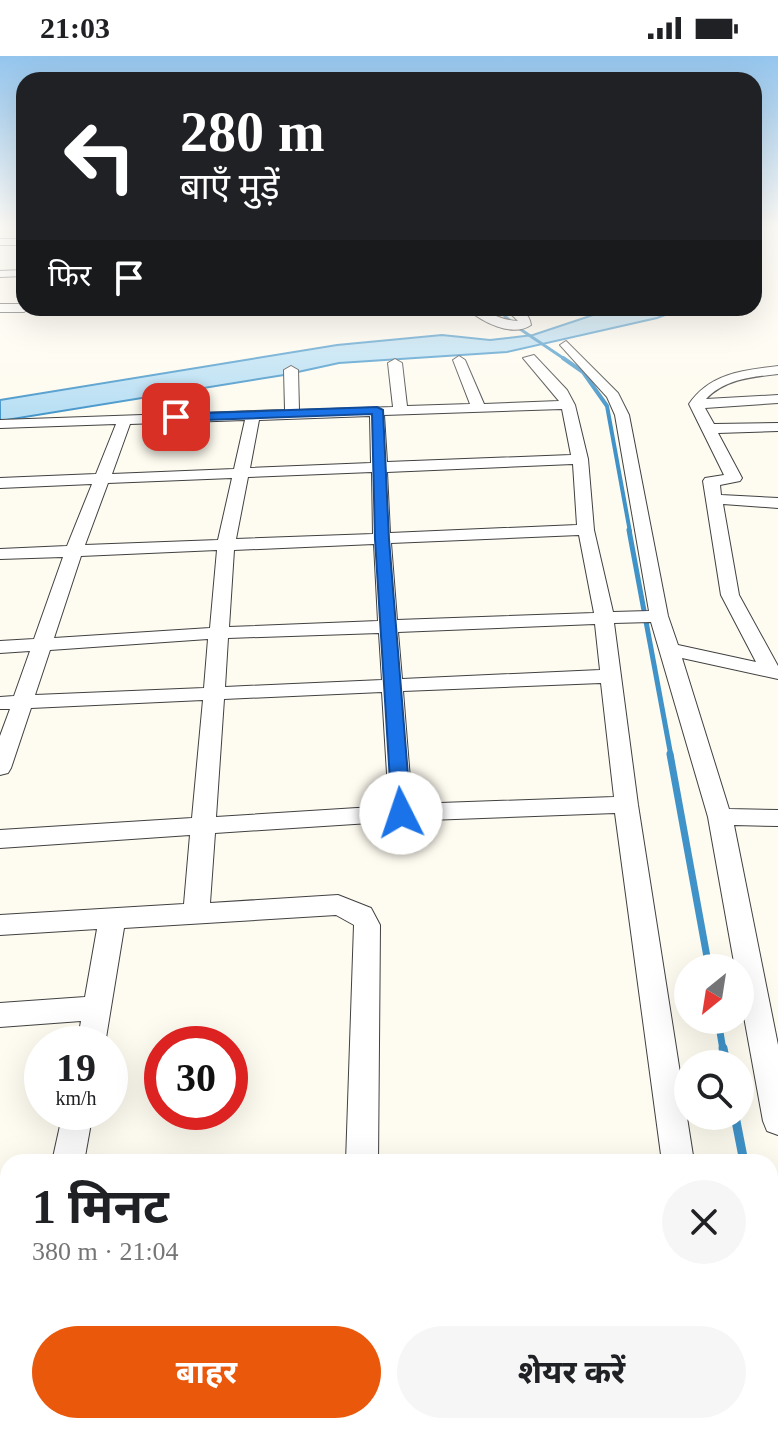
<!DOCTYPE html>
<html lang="hi">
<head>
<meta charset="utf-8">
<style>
  body { margin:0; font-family:"Times New Roman","Noto Sans Devanagari",serif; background:#f6f6f6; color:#202124; height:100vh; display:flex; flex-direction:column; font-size:30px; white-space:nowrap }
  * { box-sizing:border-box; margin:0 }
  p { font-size:26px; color:#757577 }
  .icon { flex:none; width:44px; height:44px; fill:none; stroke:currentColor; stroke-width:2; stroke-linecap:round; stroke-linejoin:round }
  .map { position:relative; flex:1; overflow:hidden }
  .panel { position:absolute; left:0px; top:1098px; width:778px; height:280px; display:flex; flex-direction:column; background:#fff; border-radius:24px 24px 0 0; box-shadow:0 8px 32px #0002 }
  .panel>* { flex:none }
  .banner { position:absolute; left:16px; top:16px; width:746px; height:244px; border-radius:24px; box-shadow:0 8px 32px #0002; background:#202124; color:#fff; overflow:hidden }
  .needle { width:52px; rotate:210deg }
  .controls { position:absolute; left:674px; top:898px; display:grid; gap:16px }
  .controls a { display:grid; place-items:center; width:80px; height:80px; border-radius:50%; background:#fff; box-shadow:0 8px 32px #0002; font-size:40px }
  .speed { position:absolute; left:24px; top:970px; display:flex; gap:16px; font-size:40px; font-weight:700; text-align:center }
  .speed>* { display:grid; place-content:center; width:104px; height:104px; border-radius:50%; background:#fff; box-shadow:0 8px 32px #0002; line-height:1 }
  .speed small { font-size:20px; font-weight:400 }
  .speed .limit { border:12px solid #d22; background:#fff; color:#111 }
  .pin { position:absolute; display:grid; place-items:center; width:68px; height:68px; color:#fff; margin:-34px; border-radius:16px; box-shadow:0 4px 12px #0006 }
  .me { position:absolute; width:88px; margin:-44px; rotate:356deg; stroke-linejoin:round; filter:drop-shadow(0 0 6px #0008) }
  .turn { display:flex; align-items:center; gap:28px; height:168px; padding:0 32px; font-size:36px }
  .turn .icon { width:104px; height:104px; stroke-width:2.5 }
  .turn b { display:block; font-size:56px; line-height:68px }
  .then { display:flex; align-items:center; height:76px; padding:0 32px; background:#0003; gap:16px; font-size:30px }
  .round { display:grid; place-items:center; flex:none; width:84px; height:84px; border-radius:42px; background:#f6f6f6 }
  .summary { display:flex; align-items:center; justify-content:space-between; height:136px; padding:0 32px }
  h1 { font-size:48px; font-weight:700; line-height:60px }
  .cta { display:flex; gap:16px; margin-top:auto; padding:16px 32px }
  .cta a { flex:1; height:92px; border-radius:48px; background:#ea580c; color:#fff; font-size:32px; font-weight:700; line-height:92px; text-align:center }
  .cta a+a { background:#f6f6f6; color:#202124 }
  .status { display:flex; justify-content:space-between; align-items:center; height:56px; padding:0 40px; background:#fff; direction:ltr }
  .status svg { height:22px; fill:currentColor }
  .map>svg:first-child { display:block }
  .water { fill:#b6def4; stroke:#3f93c9; stroke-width:2 }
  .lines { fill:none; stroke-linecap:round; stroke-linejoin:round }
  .stream-far4 { stroke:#3f93c9; stroke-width:3 }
  .stream-far3 { stroke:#3f93c9; stroke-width:4 }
  .stream-far2 { stroke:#3f93c9; stroke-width:5 }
  .stream-far1 { stroke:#3f93c9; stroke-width:7 }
  .stream { stroke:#3f93c9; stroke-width:9 }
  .street-casing { stroke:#414141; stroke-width:2 }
  .street { fill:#fff; fill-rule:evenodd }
  .route { fill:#1a73e8; stroke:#114b97; stroke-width:2 }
</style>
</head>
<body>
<div class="status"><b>21:03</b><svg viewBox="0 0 49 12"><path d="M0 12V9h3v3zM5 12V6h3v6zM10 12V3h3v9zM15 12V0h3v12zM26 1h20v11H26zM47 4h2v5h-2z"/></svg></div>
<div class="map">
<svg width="778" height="1378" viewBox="0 0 778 1378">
  <rect width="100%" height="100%" fill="#fefbf0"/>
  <polygon class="water" points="614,252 684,252 657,262 507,296 339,307 284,319 0,365 0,344 337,289 442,279 490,284 533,279"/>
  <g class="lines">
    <polyline class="stream-far4" points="496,252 517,271 566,304"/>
    <polyline class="stream-far3" points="563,302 583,316 607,350 630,476"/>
    <polyline class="stream-far2" points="629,474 671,700"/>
    <g class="stream-far1">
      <polyline points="670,698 709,912"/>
      <polyline points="718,964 723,994"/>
    </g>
    <g class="stream">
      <polyline points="723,992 726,1008"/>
      <polyline points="735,1060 744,1106"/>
      <polyline points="770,1236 778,1273"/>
    </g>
    <g class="street-casing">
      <g id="street">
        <rect x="0" y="183" width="24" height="6"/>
        <polygon points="24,214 24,220 0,221 0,215"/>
        <polygon points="0,248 24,248 24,252 30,252 24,256 0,256"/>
        <path d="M466,252c20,0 33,13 52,13l-13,-13c13,0 24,3 26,17 -19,13 -49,-3 -65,-17z"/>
        <path d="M566,285l52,52 11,22 39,201 10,29 78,17 -35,-67 -18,-114 2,-3 19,-3 -35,-71c21,-31 55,-34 89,-38v8c-26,3 -53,5 -72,25l72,-4v8l-73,5 9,16 64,-1v8l-60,2 24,45 -2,3 -20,4 1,10 57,3v10l-55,-4 16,91 39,71v13l-96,-21 47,151 49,1v16l-44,-1 44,220v90l-11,-4 -4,-10 -23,-126v-27h-5l-27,-151 -57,-195 -37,1 24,182 56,357h-32l-47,-349 -214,8 -186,12 -5,70 128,-8 33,13 9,17 -2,237h-32l8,-237 -18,-10 -212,13 -19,116h-28l4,-23 -81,6v-24l85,-6 12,-68 -97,6v-20l184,-11 6,-69 -190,13v-18l192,-12 11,-118 -172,8 -20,60 -3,5 -8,2v-39l10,-27h-10v-12l14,-1 16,-45 -30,2v-12l34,-2 29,-82 -63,2v-10l67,-3 25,-62 -92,4v-10l96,-4 20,-50 -116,4v-8l285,-10 -1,-40 7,-4 7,4 1,40 94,-3 -5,-44 7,-4 7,4 5,43 63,-2 -17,-44 6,-4 6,4 19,44 75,-3 -36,-43 11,-3 33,35 8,15 13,54 6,71 19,82 36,-1 -34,-196 -8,-18 -47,-52zM562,353l9,46 -184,7 -3,-47zM370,360l1,47 -121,5 9,-48zM245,364l-11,49 -122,5 18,-50zM573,408l4,61 -187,8 -3,-61zM372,416l1,62 -137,5 12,-62zM232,422l-14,62 -133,5 23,-62zM579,479l15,78 -197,7 -6,-77zM374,488l4,77 -149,6 5,-77zM217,494l-7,78 -156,10 27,-82zM595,568l5,46 -198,9 -4,-47zM379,577l3,47 -157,7 3,-49zM208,583l-4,49 -169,7 15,-45zM601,627l13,114 -202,7 -9,-113zM382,636l7,114 -173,11 8,-118z"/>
        <polygon points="63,1056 93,1056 84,1106 52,1106"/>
        <rect x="0" y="1179" width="8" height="34"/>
        <polygon points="8,1354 8,1370 35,1370 34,1378 0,1378 3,1357"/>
        <polygon points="326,1370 364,1370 363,1378 325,1378"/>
        <polygon points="694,1370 732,1370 733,1378 695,1378"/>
      </g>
    </g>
    <use href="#street" class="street"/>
  </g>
  <linearGradient id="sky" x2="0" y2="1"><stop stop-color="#94c5ed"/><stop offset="0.47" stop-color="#fffdf8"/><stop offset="1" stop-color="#fffdf8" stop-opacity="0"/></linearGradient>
  <rect width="778" height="365" fill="url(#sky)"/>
  <polygon class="route" points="377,351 383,354 389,483 411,757 401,764 392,757 375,483 372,358 176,365 170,361 176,358"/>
</svg>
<div class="controls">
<a><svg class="needle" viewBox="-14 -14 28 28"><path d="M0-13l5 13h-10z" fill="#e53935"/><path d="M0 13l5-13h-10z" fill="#757577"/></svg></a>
<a><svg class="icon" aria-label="search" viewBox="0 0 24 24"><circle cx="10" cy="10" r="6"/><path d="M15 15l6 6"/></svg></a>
</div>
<div class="speed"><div>19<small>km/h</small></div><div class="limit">30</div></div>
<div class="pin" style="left:176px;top:361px;background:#d93025"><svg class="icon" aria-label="arrive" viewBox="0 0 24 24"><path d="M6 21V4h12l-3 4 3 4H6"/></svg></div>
<svg class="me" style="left:401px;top:757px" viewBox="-20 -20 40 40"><circle r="19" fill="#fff"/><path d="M0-13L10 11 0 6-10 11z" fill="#1a73e8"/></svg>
<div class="banner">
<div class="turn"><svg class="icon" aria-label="left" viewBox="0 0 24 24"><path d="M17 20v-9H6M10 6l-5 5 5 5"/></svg><div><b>280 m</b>बाएँ मुड़ें</div></div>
<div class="then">फिर<svg class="icon" aria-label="arrive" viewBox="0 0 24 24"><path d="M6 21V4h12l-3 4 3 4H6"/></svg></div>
</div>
<section class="panel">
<div class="summary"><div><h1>1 मिनट</h1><p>380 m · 21:04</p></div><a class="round"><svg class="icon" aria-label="close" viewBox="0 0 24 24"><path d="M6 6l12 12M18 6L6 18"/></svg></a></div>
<div class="cta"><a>बाहर</a><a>शेयर करें</a></div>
</section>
</div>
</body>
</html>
